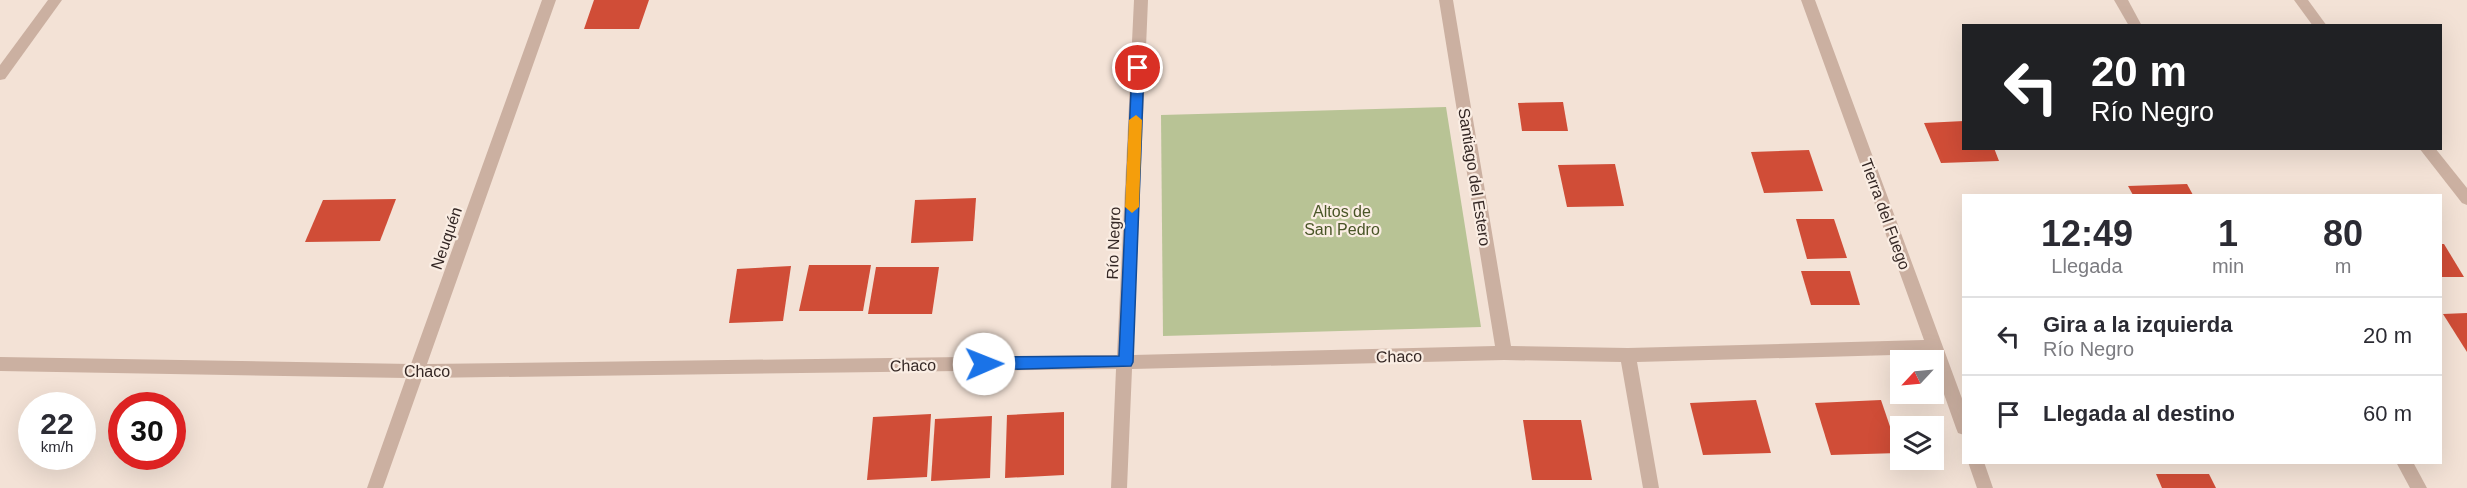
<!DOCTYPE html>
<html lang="es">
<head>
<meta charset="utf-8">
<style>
  body { margin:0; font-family:Arial,sans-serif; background:#f2f2f3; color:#2b2b33; height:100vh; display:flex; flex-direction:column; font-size:22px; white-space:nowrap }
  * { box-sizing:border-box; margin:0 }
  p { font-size:20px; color:#7c7c81 }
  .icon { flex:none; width:33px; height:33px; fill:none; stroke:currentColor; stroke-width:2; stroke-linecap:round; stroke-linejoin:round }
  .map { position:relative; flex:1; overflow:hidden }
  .sheet { position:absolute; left:1962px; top:194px; width:480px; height:270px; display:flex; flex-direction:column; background:#fff; border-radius:0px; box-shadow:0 6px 24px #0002 }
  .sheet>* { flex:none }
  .banner { position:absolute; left:1962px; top:24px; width:480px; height:126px; border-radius:0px; box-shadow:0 6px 24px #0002; background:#202124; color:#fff; overflow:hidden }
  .needle { width:39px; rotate:244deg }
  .fabs { position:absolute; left:1890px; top:350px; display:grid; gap:12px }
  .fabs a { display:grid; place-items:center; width:54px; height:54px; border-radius:0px; background:#fff; box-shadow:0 6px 24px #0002; font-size:30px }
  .speed { position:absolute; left:18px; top:392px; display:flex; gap:12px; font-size:30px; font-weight:700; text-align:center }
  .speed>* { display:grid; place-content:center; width:78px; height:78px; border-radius:50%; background:#fff; box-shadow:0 6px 24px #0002; line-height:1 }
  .speed small { font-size:15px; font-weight:400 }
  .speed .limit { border:9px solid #d22; background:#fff; color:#111 }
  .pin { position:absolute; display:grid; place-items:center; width:51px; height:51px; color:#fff; margin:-26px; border:3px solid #fff; border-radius:50%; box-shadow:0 2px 6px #0007 }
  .me { position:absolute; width:66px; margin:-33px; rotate:89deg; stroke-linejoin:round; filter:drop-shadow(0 0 4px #0008) }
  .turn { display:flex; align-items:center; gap:21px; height:126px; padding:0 30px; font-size:27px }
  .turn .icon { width:78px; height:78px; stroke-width:2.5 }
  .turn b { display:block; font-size:42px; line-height:51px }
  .eta { display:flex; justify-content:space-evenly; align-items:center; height:102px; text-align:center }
  .eta b { font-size:36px; font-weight:700; line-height:42px }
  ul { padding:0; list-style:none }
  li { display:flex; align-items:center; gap:18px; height:78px; padding:0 30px; border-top:2px solid #e1e1e2 }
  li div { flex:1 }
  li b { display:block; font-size:22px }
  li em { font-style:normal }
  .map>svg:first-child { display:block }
  .green { fill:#b8c395 }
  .building { fill:#d04d37 }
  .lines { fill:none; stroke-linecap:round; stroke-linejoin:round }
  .minor { fill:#cbb0a1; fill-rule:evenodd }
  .route { fill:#1a73e8; stroke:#114b97; stroke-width:1.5 }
  .slow { fill:#f59e0b }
  .labels { text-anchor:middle; stroke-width:4.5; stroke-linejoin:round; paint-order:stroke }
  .street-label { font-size:16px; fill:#352825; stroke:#faede3 }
  .park-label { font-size:16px; fill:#495527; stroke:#faede3 }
</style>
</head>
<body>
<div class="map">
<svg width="2467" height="488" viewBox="0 0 2467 488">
  <rect width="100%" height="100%" fill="#f3e2d6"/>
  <polygon class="green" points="1446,107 1481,327 1163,336 1161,115"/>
  <g class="building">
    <polygon points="594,0 649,0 639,29 584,29"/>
    <polygon points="1563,102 1568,131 1522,131 1518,103"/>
    <polygon points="1964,121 1964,148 1994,148 1999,161 1941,163 1924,123"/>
    <polygon points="1809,150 1823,191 1764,193 1751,152"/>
    <polygon points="1615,164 1624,206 1567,207 1558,165"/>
    <polygon points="2187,184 2193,195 2133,195 2128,186"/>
    <polygon points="976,198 973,241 911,243 915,200"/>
    <polygon points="396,199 380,241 305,242 323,200"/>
    <polygon points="1796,219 1834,219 1847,258 1807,259"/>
    <polygon points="2440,244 2444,244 2464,277 2440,277"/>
    <polygon points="809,265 871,265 863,311 799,311"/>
    <polygon points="791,266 783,321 729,323 737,269"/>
    <polygon points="876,267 939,267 932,314 868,314"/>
    <polygon points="1801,271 1850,271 1860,305 1811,305"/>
    <polygon points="2467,313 2467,352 2443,314"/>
    <polygon points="1756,400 1771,453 1703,455 1690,403"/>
    <polygon points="1881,400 1899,453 1831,455 1815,403"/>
    <polygon points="1064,412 1064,475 1005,478 1007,415"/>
    <polygon points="931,414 927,477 867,480 873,417"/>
    <polygon points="992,416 990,478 931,481 935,419"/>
    <polygon points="1523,420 1581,420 1592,480 1532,480"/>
    <polygon points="2156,474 2209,474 2216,488 2162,488"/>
  </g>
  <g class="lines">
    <g class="minor">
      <polygon points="48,0 62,0 5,79 0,80 0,65"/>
      <polygon points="542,0 556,0 427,364 1117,355 1134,0 1148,0 1133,355 1495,346 1439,0 1453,0 1511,346 1628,348 1924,340 1801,0 1815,0 1964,404 1964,435 1958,433 1956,428 1934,366 1934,360 1929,354 1637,362 1659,488 1643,488 1621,362 1504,360 1132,369 1127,488 1111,488 1116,369 422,378 383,488 367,488 406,378 0,371 0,357 411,364"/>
      <polygon points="2114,0 2128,0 2142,26 2129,26"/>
      <polygon points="2294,0 2308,0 2327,26 2313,26"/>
      <polygon points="2419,148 2435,148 2467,188 2467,205 2462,203"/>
      <polygon points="1968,462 1984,462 1993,488 1977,488"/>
      <polygon points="2396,462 2413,462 2427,488 2410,488"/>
    </g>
  </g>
  <polygon class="route" points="1138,63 1144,68 1133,362 1131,366 984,370 979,368 977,364 979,359 984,357 1119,356 1132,68"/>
  <polygon class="slow" points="1136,115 1142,120 1139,207 1132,213 1125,207 1129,120"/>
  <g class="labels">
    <g class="street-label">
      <text transform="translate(1475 177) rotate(81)" y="6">Santiago del Estero</text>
      <text transform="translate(1886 214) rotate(70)" y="6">Tierra del Fuego</text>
      <text transform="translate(446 238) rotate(-71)" y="6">Neuquén</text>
      <text transform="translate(1113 243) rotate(-88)" y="6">Río Negro</text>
      <text transform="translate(1399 356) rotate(-1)" y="6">Chaco</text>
      <text transform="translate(913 365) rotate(-1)" y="6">Chaco</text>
      <text x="427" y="377">Chaco</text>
    </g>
    <g class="park-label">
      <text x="1342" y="217">Altos de<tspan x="1342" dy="18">San Pedro</tspan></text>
    </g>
  </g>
</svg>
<div class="fabs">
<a><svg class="needle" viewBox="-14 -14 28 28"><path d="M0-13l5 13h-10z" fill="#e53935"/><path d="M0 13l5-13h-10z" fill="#7c7c81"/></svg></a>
<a><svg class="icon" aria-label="layers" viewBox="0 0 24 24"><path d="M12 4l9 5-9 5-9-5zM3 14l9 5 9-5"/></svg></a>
</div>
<div class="speed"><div>22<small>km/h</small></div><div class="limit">30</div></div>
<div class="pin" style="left:1138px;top:68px;background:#d93025"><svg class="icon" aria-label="arrive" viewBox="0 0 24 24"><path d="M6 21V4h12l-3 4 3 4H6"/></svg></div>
<svg class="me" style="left:984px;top:364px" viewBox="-20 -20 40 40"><circle r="19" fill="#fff"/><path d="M0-13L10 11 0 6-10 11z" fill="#1a73e8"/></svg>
<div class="banner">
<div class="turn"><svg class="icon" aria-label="left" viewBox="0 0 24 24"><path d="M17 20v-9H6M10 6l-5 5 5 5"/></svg><div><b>20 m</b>Río Negro</div></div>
</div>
<section class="sheet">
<div class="eta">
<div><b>12:49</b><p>Llegada</p></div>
<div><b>1</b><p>min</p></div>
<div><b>80</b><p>m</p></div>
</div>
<ul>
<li><svg class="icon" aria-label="left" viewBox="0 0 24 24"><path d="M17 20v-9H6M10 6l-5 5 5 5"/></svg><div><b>Gira a la izquierda</b><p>Río Negro</p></div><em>20 m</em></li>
<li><svg class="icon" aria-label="arrive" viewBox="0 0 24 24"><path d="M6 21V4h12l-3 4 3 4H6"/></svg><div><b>Llegada al destino</b></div><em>60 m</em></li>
</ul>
</section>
</div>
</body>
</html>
